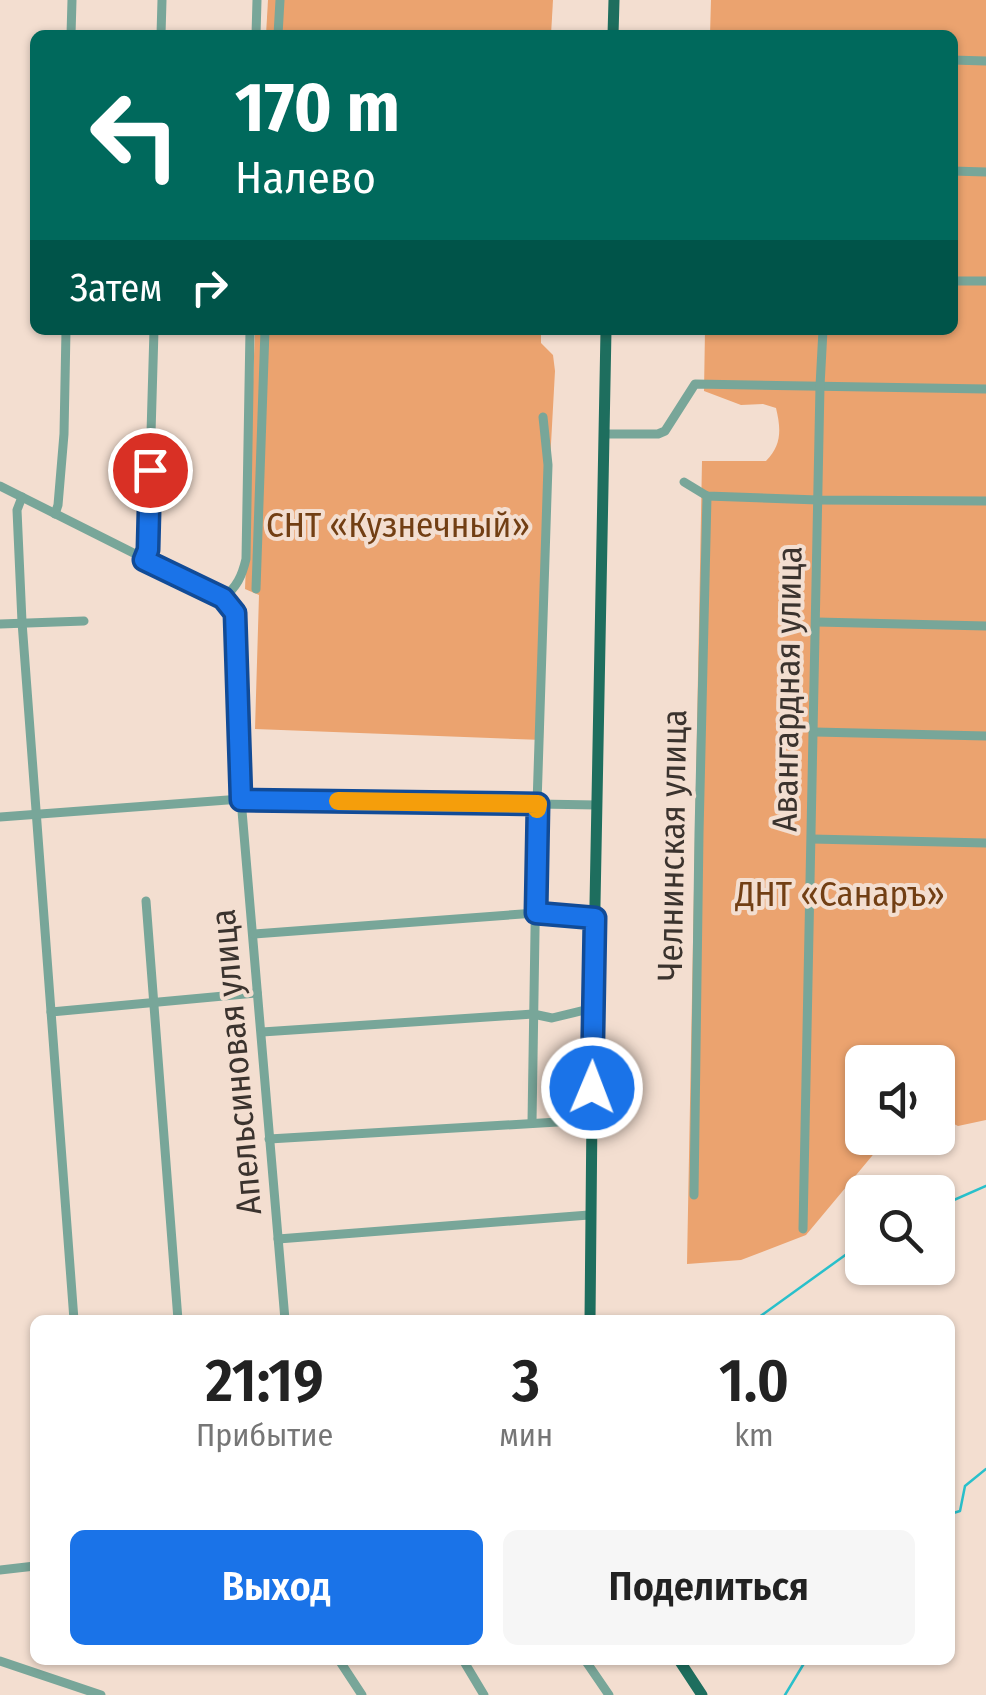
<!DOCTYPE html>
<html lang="ru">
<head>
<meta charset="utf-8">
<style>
  body { margin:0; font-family:"Fira Sans Condensed",sans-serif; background:#f6f6f6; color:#222; height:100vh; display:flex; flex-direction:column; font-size:38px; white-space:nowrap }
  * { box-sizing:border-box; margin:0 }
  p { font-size:32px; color:#767676 }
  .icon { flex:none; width:55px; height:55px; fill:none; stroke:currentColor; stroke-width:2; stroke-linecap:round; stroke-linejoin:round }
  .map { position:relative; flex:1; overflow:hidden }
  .drawer { position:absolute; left:30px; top:1315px; width:925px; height:350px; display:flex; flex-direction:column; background:#fff; border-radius:15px; box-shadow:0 2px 8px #0004 }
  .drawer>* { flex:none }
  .banner { position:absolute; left:30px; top:30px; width:928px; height:305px; border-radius:15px; box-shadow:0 2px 8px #0004; background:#00695c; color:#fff; overflow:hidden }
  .fabs { position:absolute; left:845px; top:1045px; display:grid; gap:20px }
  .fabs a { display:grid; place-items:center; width:110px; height:110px; border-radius:15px; background:#fff; box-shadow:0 2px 8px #0004; font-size:50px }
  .pin { position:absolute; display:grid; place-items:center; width:85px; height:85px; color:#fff; margin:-42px; border:5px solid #fff; border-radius:50%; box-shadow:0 2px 10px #0007 }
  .me { position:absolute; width:110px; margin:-55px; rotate:1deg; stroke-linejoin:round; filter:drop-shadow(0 0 8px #0008) }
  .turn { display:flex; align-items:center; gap:35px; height:210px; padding:0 40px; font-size:45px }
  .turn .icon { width:130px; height:130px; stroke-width:2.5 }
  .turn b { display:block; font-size:70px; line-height:85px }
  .then { display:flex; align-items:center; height:95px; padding:0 40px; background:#0003; gap:20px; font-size:38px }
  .eta { display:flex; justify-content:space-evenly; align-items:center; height:170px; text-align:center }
  .eta b { font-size:60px; font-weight:600; line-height:70px }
  .button { display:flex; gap:20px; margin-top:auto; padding:20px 40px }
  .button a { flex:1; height:115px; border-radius:15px; background:#1a73e8; color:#fff; font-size:40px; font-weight:600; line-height:115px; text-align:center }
  .button a+a { background:#f6f6f6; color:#222 }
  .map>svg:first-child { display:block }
  .green { fill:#eba36f }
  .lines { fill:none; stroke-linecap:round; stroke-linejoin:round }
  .stream { stroke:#29c0cb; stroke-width:2.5 }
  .minor { stroke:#78a699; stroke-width:9 }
  .major { stroke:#1e6e5e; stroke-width:11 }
  .route-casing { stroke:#114b97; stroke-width:25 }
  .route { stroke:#1a73e8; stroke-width:18 }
  .slow { stroke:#f59e0b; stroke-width:18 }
  .labels { text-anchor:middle; stroke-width:8; stroke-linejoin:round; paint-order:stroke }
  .park-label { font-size:35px; fill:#723f14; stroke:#f3ded0 }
  .street-label { font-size:35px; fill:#3b332e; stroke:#f3ded0 }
</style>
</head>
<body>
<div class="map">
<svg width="986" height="1695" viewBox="0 0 986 1695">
  <rect width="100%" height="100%" fill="#f3ded0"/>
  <g class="green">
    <polygon points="268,0 553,0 551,35 266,35"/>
    <path d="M711,0h275v1120l-28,6 -20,-10v-54h-76v76h25l-81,97 -65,25 -54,4 15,-803h64c16,-16 15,-32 10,-53l-13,-4 -22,1 -37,-14 1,-61h247v-295h-242z"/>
    <polygon points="255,330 541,330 541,343 553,355 555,371 550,462 543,740 255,729 259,595 245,589"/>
  </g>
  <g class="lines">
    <g class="stream">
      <polyline points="938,1207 986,1186"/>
      <polyline points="755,1320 862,1243"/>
      <polyline points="950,1514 960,1511 965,1486 986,1469"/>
      <polyline points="785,1695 806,1660"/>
    </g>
    <g class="minor">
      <polyline points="71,35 72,0"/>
      <polyline points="161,35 162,0"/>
      <polyline points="256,35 257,0"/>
      <polyline points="278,35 280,0"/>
      <polyline points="952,60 986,61"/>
      <polyline points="952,171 986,172"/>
      <polyline points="952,281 986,281"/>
      <polyline points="604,434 658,434 665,431 695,384 986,389"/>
      <polyline points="684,482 707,496 818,500 986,501"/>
      <polyline points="0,486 223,598 235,613 241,799 285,1320"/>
      <polyline points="22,497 17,510 22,622 74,1320"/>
      <polyline points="55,514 58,505 64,434 66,330"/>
      <polyline points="143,560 147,550 148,537 154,330"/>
      <polyline points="256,589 265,330"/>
      <path d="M223,598c14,-11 19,-22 23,-39l4,-229"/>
      <polyline points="817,622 986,626"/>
      <polyline points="0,624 84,621"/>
      <polyline points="815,732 986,736"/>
      <polyline points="0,817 241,799 597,805"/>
      <polyline points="812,839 986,843"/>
      <polyline points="146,901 178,1320"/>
      <polyline points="254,934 536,913 595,919"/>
      <polyline points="51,1012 257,993"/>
      <polyline points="262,1032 533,1014 552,1018 593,1008"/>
      <polyline points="532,1123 537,804 548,465 543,417"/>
      <polyline points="269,1139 591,1120"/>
      <polyline points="694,1195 699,833 707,496"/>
      <polyline points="803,1229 820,386 823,330"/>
      <polyline points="278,1239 589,1215"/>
      <polyline points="0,1570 35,1566"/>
      <polyline points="339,1660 362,1695"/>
      <polyline points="463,1660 484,1695"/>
      <polyline points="585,1660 609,1695"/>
      <polyline points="0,1661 101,1695"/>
    </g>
    <g class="major">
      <polyline points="613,35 614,0"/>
      <polyline points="590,1320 593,1008 606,330"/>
      <polyline points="679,1660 702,1695"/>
    </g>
  </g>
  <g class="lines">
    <g class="route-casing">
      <polyline id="route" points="150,470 148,550 144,560 223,598 235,613 241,800 538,804 536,913 595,918 592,1088"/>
    </g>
    <use href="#route" class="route"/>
    <polyline class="slow" points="338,801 538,804 537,809"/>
  </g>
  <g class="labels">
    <g class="park-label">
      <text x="398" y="537">СНТ «Кузнечный»</text>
      <text x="840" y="906">ДНТ «Санаръ»</text>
    </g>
    <g class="street-label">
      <text transform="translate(787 689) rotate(-89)" y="12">Авангардная улица</text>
      <text transform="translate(672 845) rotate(-89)" y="12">Челнинская улица</text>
      <text transform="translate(236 1062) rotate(-95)" y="12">Апельсиновая улица</text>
    </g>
  </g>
</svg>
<div class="fabs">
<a><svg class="icon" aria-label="sound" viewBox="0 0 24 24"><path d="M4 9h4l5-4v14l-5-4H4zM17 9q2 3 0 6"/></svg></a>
<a><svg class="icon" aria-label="search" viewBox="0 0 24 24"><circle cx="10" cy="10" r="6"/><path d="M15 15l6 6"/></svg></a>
</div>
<div class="pin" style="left:150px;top:470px;background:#d93025"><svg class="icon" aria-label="arrive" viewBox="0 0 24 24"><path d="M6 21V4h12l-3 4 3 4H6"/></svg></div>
<svg class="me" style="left:592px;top:1088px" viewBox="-20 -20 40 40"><circle r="17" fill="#1a73e8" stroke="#fff" stroke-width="3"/><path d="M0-11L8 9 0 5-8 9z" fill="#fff"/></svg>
<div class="banner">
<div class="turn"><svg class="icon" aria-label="left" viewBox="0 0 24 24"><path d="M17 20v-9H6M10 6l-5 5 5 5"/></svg><div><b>170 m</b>Налево</div></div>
<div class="then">Затем<svg class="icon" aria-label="right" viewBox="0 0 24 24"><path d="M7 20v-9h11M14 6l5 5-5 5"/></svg></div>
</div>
<section class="drawer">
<div class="eta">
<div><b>21:19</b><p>Прибытие</p></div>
<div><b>3</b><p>мин</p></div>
<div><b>1.0</b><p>km</p></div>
</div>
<div class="button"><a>Выход</a><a>Поделиться</a></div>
</section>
</div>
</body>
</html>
